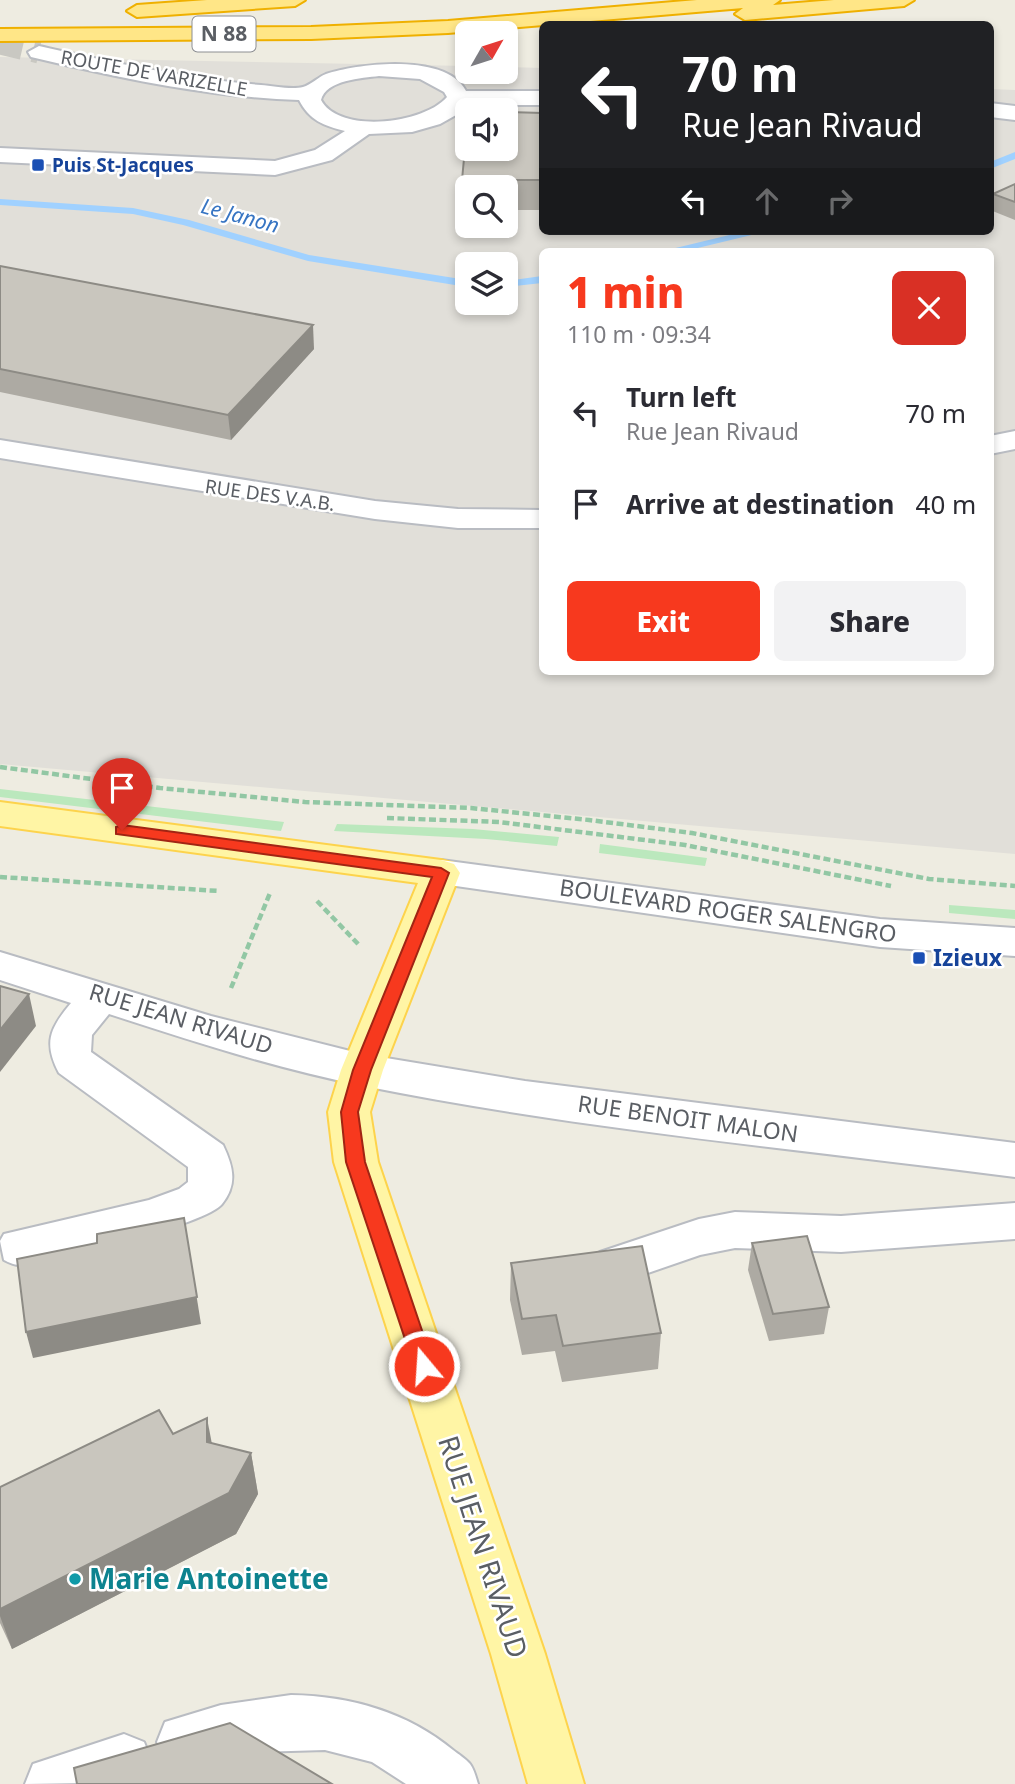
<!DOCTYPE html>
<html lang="en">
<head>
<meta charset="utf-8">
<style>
  body { margin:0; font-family:"Noto Sans",sans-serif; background:#f2f2f3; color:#2b2b33; height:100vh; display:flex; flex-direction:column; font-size:26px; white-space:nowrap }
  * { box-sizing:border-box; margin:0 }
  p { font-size:23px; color:#7c7c81 }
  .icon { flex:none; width:38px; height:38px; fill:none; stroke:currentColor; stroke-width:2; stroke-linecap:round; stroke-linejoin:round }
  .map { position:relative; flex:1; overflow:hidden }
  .drawer { position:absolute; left:539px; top:248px; width:455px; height:427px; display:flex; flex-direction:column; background:#fff; border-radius:10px; box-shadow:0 4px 10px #0003 }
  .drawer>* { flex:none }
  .top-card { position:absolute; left:539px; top:21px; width:455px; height:214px; border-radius:10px; box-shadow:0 4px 10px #0003; background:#202124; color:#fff; overflow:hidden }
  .needle { width:46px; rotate:51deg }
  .buttons { position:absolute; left:455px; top:21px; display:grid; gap:14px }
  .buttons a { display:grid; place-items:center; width:63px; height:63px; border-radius:10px; background:#fff; box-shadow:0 4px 10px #0003; font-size:35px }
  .pin { position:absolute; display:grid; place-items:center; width:60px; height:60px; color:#fff; margin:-72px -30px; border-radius:50% 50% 50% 0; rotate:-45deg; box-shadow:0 0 7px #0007 }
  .pin .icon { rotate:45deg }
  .me { position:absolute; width:77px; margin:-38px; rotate:342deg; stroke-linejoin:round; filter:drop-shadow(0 0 5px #0008) }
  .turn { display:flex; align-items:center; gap:24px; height:147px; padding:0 28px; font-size:32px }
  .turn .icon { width:91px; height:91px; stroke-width:2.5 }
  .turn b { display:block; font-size:49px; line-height:60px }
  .lanes { display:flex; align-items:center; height:66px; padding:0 28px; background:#0003; justify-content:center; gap:35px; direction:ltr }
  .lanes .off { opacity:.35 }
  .round { display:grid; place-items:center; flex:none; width:74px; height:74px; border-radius:10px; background:#f2f2f3 }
  .overview { display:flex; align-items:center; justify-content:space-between; height:119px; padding:0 28px }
  h1 { font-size:42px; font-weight:800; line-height:52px; color:#f7391e }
  .button { display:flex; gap:14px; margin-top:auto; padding:14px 28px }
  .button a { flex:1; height:80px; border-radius:10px; background:#f7391e; color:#fff; font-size:28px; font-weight:800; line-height:80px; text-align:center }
  .button a+a { background:#f2f2f3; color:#2b2b33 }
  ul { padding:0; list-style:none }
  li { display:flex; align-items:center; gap:21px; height:91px; padding:0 28px }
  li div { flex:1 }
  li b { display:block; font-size:26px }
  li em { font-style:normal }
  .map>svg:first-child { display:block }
  .industrial { fill:#e1dfd9; fill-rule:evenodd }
  .green { fill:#bbe8bd }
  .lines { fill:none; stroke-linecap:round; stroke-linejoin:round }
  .stream { fill:#a0d1ff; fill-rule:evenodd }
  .minor-tunnel { stroke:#c9c8c2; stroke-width:23; stroke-dasharray:23 11; stroke-linecap:butt }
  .minor-casing { stroke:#b9bcc2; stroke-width:4 }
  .major-casing { stroke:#fdd34c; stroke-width:4 }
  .highway-casing { stroke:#efb000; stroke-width:4 }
  .path { stroke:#92c7a4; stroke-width:4.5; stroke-dasharray:7 3.5; stroke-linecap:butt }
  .minor { fill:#fff; fill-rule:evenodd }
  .major { fill:#fff5a5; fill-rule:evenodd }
  .highway { fill:#ffe687; fill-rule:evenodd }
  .wall { fill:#adaaa3 }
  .shaded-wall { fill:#8d8b85 }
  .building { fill:#c9c6be; stroke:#8d8b85; stroke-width:2 }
  .route { fill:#f7391e; stroke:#a12514; stroke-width:2 }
  .transit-dot { fill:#1a4fb4; stroke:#fff; stroke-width:2.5 }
  .culture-dot { fill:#0f9aa8; stroke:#fff; stroke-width:2.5 }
  .labels { text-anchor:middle; stroke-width:5; stroke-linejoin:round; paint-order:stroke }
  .far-street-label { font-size:19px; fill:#5a5e64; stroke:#fff }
  .far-transit-label { font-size:19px; font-weight:bold; fill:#164399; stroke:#fff; text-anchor:start }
  .shield { fill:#fff; stroke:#8c8e92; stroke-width:2 }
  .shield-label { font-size:21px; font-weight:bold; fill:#5a5e64 }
  .far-water-label { font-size:21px; font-style:italic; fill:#3775c3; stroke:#fff }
  .street-label { font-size:23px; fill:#5a5e64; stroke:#fff }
  .transit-label { font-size:23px; font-weight:bold; fill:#164399; stroke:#fff; text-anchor:start }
  .near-street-label { font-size:28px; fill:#5a5e64; stroke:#fff }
  .near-culture-label { font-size:28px; font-weight:bold; fill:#0d838f; stroke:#fff; text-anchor:start }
</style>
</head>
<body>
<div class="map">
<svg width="1015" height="1784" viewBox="0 0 1015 1784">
  <rect width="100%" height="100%" fill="#eeece1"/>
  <path class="industrial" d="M0,57l467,9v6h39v-5l36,1v163h448l1,-142 24,1v764l-1015,-90zM467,110h39v39h-39zM467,187h39v39h-39zM542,252h448v420h-448zM467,264h39v39h-39z"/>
  <g class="green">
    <polygon points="0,789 284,822 281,831 0,797"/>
    <polygon points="337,824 473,829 559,837 557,846 486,839 334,831"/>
    <polygon points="600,844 707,858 705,866 599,853"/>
    <polygon points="949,905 1015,910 1015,919 949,913"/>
  </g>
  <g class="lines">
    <g class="stream">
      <polygon points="1015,152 1015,159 990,169 990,162"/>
      <polygon points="0,199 133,208 189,220 309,255 467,280 467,287 308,261 183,225 133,214 0,205"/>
      <polygon points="746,231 768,231 681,252 659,252"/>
      <polygon points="542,276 542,283 506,287 506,281"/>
    </g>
    <polyline class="minor-tunnel" points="0,43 39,52"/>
    <g class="minor-casing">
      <g id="minor">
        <path d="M39,46c73,16 147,33 222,39 12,1 31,5 42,2 8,-2 15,-10 23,-13 33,-11 121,-21 140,17h76v14h-78l-8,10 -16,9 -28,8 -43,2 -37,26 -57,15 -275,-13v-14l275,13 40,-11 30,-19c-21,-5 -36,-11 -46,-31 -91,-3 -180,-22 -268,-43l-3,-5zM379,76l41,3 24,13 3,5c-23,27 -108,37 -126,3 5,-20 41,-22 58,-24z"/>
        <polygon points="990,103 1015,106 1015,120 990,117"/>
        <polygon points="1015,431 1015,449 990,454 990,436"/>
        <polygon points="0,440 375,501 458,509 542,510 542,528 458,528 375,519 0,458"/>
        <polygon points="441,860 880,919 1015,928 1015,956 880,947 428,882 422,873 428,864"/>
        <path d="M0,952l211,64 151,38 163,27 490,62v34c-217,-28 -437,-48 -651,-91 -86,-17 -172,-45 -255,-72l-17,21 -1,17 132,93c10,21 15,39 -1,59 -14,19 -178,64 -203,61 -5,0 -11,-3 -15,-5l-4,-19 4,-7 145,-34 30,-11 9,-7v-15l-129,-94c-16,-30 -9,-45 12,-70l-71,-23z"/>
        <polygon points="1015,1203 1015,1239 841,1252 735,1248 700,1255 616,1284 600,1278 593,1265 600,1252 699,1219 735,1212 841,1216"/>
        <path d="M291,1695c59,1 116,17 162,55 5,4 13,9 17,14 4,5 6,14 8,20h-72l-34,-22 -47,-12 -68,2 -72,18 -20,-8 -8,-20 8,-20 56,-17z"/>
        <polygon points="124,1734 144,1742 152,1762 144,1782 25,1784 33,1764"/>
      </g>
    </g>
    <g class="major-casing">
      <polygon id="major" points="0,802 441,860 454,864 460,873 383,1070 370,1112 378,1162 545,1654 584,1784 528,1784 491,1654 334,1162 328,1112 341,1070 418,883 0,826"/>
    </g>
    <g class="highway-casing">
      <g id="highway">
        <polygon points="207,0 305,0 295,6 137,17 127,11 137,5"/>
        <polygon points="697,0 780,0 773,5 834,0 914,0 904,6 745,20 735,14 743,8 448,33 311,39 0,41 0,29 311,27 448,21"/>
      </g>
    </g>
    <g class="path">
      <polyline points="0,767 160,788 305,802 471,808 589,820 692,833 929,879 1015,886"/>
      <polyline points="387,818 499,822 685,845 891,886"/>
      <polyline points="0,877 219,891"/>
      <polyline points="317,901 359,945"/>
      <polyline points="231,988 270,893"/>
    </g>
    <use href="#minor" class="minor"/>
    <use href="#major" class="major"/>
    <use href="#highway" class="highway"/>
  </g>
  <g class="wall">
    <polygon points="542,113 542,210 506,210 506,187 467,187 467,209 462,209 462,180"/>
    <polygon points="1015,184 1015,220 990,210 993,194"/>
    <polygon points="0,266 314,349 231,440 0,392"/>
    <polygon points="752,1243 829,1307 824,1334 769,1341 748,1270"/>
    <polygon points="511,1263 661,1333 658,1369 562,1382 555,1351 522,1355 510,1300"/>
    <polygon points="173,1434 251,1453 258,1494 236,1534 12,1649 0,1623 0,1487"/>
  </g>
  <g class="shaded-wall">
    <polygon points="313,325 314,349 231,440 228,415"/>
    <polygon points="29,994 36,1026 0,1072 0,1030"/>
    <polygon points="184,1218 201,1324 33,1358 26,1332"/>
    <polygon points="207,1418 215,1460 207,1442"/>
    <polygon points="251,1453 258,1494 236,1534 12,1649 0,1616 0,1609"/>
  </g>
  <g class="building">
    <polygon points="506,112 542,113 542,180 462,180 467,127 467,149 506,149"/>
    <polygon points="1015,184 1015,202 993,194"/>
    <polygon points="0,266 313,325 228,415 0,369"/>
    <polygon points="0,986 29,994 0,1030"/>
    <polygon points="184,1218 197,1297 26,1332 17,1259 97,1243 97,1234"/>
    <polygon points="807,1236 829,1307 773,1314 752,1243"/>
    <polygon points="642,1246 661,1333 563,1346 556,1315 522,1319 511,1263"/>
    <polygon points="159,1410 173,1434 207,1418 207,1442 251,1453 229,1493 0,1609 0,1487"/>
    <polygon points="230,1723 332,1784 77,1784 74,1768"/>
  </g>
  <polygon class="route" points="122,825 441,868 449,873 371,1070 358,1112 365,1162 434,1366 431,1372 424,1375 417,1372 414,1366 346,1162 341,1112 353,1070 432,877 116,834 116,827"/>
  <g class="transit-dot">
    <rect x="31" y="158" width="14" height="14" rx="3.5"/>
    <rect x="912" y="951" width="14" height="14" rx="3.5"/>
  </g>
  <circle class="culture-dot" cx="75" cy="1579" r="7"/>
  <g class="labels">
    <g class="far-street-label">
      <text transform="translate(154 73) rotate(10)" y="7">ROUTE DE VARIZELLE</text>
      <text transform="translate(270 495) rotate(8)" y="7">RUE DES V.A.B.</text>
    </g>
    <g class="far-transit-label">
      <text x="52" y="172">Puis St-Jacques</text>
    </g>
    <rect class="shield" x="192.5" y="16.5" width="63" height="35" rx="5"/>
    <g class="shield-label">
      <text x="224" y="41">N 88</text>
    </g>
    <g class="far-water-label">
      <text transform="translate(240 216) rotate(15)" y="7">Le Janon</text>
    </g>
    <g class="street-label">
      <text transform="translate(728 911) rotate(8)" y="8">BOULEVARD ROGER SALENGRO</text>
      <text transform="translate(181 1019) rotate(17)" y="8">RUE JEAN RIVAUD</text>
      <text transform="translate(688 1119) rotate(8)" y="8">RUE BENOIT MALON</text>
    </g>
    <g class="transit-label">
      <text x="933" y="966">Izieux</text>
    </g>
    <g class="near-street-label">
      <text transform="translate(483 1547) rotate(72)" y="10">RUE JEAN RIVAUD</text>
    </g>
    <g class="near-culture-label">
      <text x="89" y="1589">Marie Antoinette</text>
    </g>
  </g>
</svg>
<div class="buttons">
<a><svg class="needle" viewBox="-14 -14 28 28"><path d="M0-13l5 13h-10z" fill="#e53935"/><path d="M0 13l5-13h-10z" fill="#7c7c81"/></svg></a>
<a><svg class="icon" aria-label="sound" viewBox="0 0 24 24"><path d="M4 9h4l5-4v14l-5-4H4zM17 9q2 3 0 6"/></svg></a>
<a><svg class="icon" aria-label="search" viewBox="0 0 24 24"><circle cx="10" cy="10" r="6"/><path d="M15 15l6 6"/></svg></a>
<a><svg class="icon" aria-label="layers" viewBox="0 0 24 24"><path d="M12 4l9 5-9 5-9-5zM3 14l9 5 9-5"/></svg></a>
</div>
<div class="pin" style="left:122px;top:830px;background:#d93025"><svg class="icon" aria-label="arrive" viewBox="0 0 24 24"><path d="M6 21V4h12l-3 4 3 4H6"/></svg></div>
<svg class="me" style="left:424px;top:1366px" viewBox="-20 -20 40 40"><circle r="17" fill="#f7391e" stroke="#fff" stroke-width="3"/><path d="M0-11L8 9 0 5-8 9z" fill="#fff"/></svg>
<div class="top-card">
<div class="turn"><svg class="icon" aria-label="left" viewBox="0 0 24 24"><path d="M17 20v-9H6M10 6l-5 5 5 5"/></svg><div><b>70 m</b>Rue Jean Rivaud</div></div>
<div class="lanes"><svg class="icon" aria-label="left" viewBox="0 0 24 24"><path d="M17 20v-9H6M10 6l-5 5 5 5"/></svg><svg class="icon off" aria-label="ahead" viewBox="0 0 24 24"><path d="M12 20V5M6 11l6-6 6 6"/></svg><svg class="icon off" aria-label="right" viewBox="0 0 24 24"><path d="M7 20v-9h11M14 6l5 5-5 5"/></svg></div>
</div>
<section class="drawer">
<div class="overview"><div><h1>1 min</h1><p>110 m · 09:34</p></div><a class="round" style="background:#d93025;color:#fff"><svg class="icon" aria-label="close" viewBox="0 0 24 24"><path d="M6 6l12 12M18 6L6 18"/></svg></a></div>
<ul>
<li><svg class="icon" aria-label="left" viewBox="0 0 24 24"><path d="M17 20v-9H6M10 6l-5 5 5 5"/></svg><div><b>Turn left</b><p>Rue Jean Rivaud</p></div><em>70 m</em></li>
<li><svg class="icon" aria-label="arrive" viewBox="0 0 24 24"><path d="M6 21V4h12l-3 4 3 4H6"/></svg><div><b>Arrive at destination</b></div><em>40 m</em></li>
</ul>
<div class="button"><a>Exit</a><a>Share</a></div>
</section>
</div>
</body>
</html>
